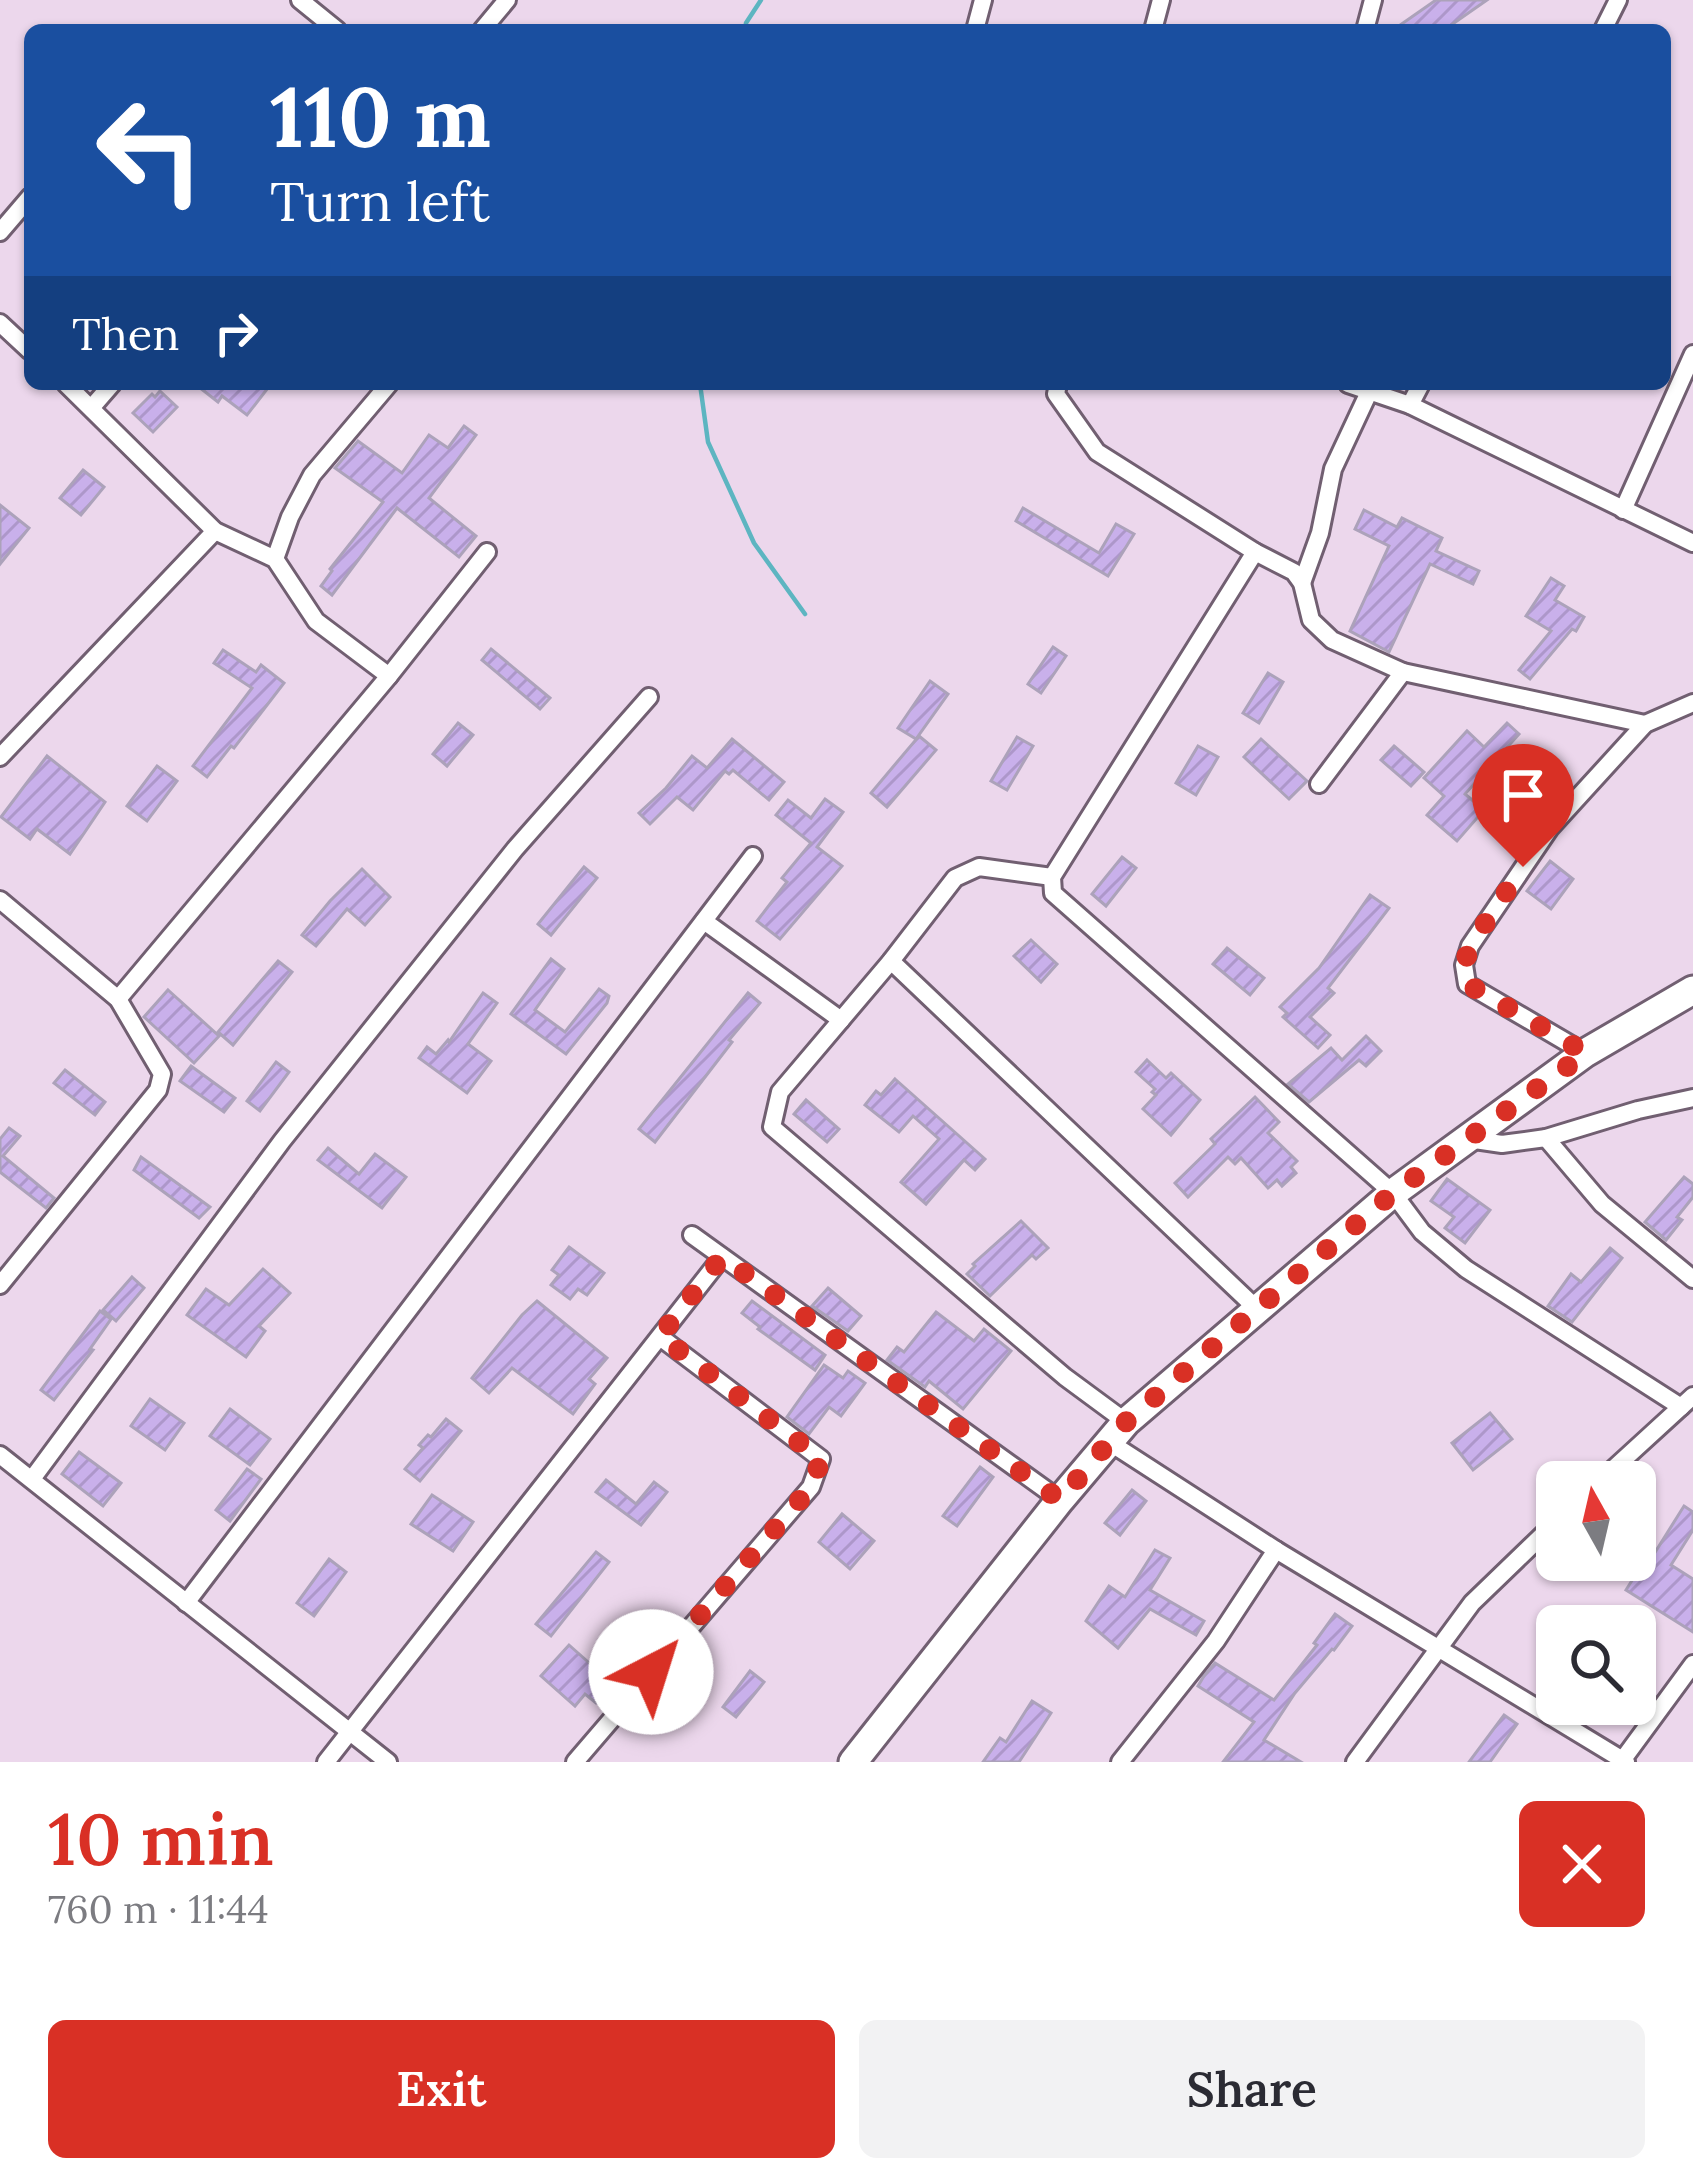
<!DOCTYPE html>
<html lang="en">
<head>
<meta charset="utf-8">
<style>
  body { margin:0; font-family:Lora,serif; background:#f2f2f3; color:#2b2b33; height:100vh; display:flex; flex-direction:column; font-size:45px; white-space:nowrap }
  * { box-sizing:border-box; margin:0 }
  p { font-size:39px; color:#7c7c81 }
  .icon { flex:none; width:66px; height:66px; fill:none; stroke:currentColor; stroke-width:2; stroke-linecap:round; stroke-linejoin:round }
  .map { position:relative; height:1762px; overflow:hidden }
  .sheet { display:flex; flex-direction:column; background:#fff; flex:1 }
  .sheet>* { flex:none }
  .guide { position:absolute; left:24px; top:24px; width:1647px; height:366px; border-radius:18px; box-shadow:0 3px 9px #0004; background:#1a4fa0; color:#fff; overflow:hidden }
  .needle { width:78px; rotate:352deg }
  .controls { position:absolute; left:1536px; top:1461px; display:grid; gap:24px }
  .controls a { display:grid; place-items:center; width:120px; height:120px; border-radius:18px; background:#fff; box-shadow:0 3px 9px #0004; font-size:60px }
  .pin { position:absolute; display:grid; place-items:center; width:102px; height:102px; color:#fff; margin:-123px -51px; border-radius:50% 50% 50% 0; rotate:-45deg; box-shadow:0 0 12px #0007 }
  .pin .icon { rotate:45deg }
  .me { position:absolute; width:132px; margin:-66px; rotate:40deg; stroke-linejoin:round; filter:drop-shadow(0 0 9px #0008) }
  .turn { display:flex; align-items:center; gap:42px; height:252px; padding:0 48px; font-size:54px }
  .turn .icon { width:156px; height:156px; stroke-width:2.5 }
  .turn b { display:block; font-size:84px; line-height:102px }
  .then { display:flex; align-items:center; height:114px; padding:0 48px; background:#0003; gap:24px; font-size:45px }
  .round { display:grid; place-items:center; flex:none; width:126px; height:126px; border-radius:18px; background:#f2f2f3 }
  .summary { display:flex; align-items:center; justify-content:space-between; height:204px; padding:0 48px }
  h1 { font-size:72px; font-weight:600; line-height:90px; color:#d93025 }
  .primary-button { display:flex; gap:24px; margin-top:auto; padding:24px 48px }
  .primary-button a { flex:1; height:138px; border-radius:18px; background:#d93025; color:#fff; font-size:48px; font-weight:600; line-height:138px; text-align:center }
  .primary-button a+a { background:#f2f2f3; color:#2b2b33 }
  .map>svg:first-child { display:block }
  .lines { fill:none; stroke-linecap:round; stroke-linejoin:round }
  .stream { stroke:#5db5c1; stroke-width:4.5 }
  .building { fill:url(#building-hatch); stroke:#aca2ba; stroke-width:3 }
  .minor-casing { stroke:#715f71; stroke-width:22 }
  .primary-casing { stroke:#715f71; stroke-width:33 }
  .minor { stroke:#fff; stroke-width:16 }
  .primary { stroke:#fff; stroke-width:27 }
  .route { stroke:#d93025; stroke-width:21; stroke-dasharray:0 37.8 }
</style>
</head>
<body>
<div class="map">
<svg width="1693" height="1762" viewBox="0 0 1693 1762">
  <defs>
    <pattern id="building-hatch" width="6" height="6" patternUnits="userSpaceOnUse" patternTransform="scale(3)"><rect width="6" height="6" fill="#c9b0eb"/><path d="M-1 1l2-2M0 6l6-6M5 7l2-2" fill="none" stroke="#ad97ca"/></pattern>
  </defs>
  <rect width="100%" height="100%" fill="#ecd7ec"/>
  <g class="lines">
    <g class="stream">
      <polyline points="745,30 746,23 761,0"/>
      <polyline points="700,384 708,442 754,543 805,614"/>
    </g>
  </g>
  <g class="building">
    <polygon points="1436,0 1487,0 1444,30 1393,30"/>
    <polygon points="195,384 271,384 247,415 222,396 218,402"/>
    <polygon points="160,391 177,407 153,432 133,413 152,394 155,397"/>
    <polygon points="464,426 476,435 429,498 476,536 459,557 397,508 332,595 321,586 332,571 330,569 383,502 335,468 358,441 402,473 429,435 448,448"/>
    <polygon points="83,470 104,487 81,515 60,498"/>
    <polygon points="0,505 29,528 0,564"/>
    <polygon points="1023,508 1099,553 1116,524 1134,534 1108,576 1016,521"/>
    <polygon points="1364,510 1397,527 1402,518 1442,538 1436,551 1479,571 1473,584 1430,564 1389,652 1350,631 1389,546 1355,529"/>
    <polygon points="1551,578 1564,586 1555,600 1584,617 1576,631 1572,629 1530,679 1519,670 1551,631 1526,616"/>
    <polygon points="1053,647 1066,656 1041,693 1028,684"/>
    <polygon points="491,649 550,698 540,709 482,660"/>
    <polygon points="223,650 256,672 261,665 284,683 234,748 231,746 207,777 193,766 252,688 214,663"/>
    <polygon points="1268,673 1283,682 1259,723 1243,713"/>
    <polygon points="930,681 948,694 916,739 898,728"/>
    <polygon points="458,723 473,735 447,766 433,754"/>
    <polygon points="1507,723 1519,734 1465,794 1484,810 1457,841 1427,815 1444,796 1424,778 1467,731 1484,747"/>
    <polygon points="919,736 936,750 887,807 871,793"/>
    <polygon points="1017,737 1033,746 1007,790 991,781"/>
    <polygon points="732,739 784,782 769,800 733,770 729,774 725,771 693,810 677,797 650,824 639,813 666,788 692,756 707,768"/>
    <polygon points="1261,739 1307,781 1289,799 1244,757"/>
    <polygon points="1198,746 1218,757 1196,795 1176,783"/>
    <polygon points="1394,746 1424,772 1411,786 1381,760"/>
    <polygon points="47,756 105,802 70,854 37,829 30,839 1,817"/>
    <polygon points="157,766 177,781 147,821 127,806"/>
    <polygon points="825,799 843,812 817,847 842,866 780,939 757,921 787,882 782,878 811,843 776,815 788,800 811,818"/>
    <polygon points="1122,857 1136,868 1106,906 1092,894"/>
    <polygon points="1550,861 1573,879 1551,909 1527,891"/>
    <polygon points="584,867 597,878 551,935 538,924"/>
    <polygon points="362,869 390,897 365,925 347,909 316,946 302,935 330,901"/>
    <polygon points="1370,895 1389,908 1328,988 1334,993 1310,1017 1330,1035 1318,1048 1283,1017 1287,1013 1280,1007 1319,968"/>
    <polygon points="1031,940 1057,964 1041,982 1014,956"/>
    <polygon points="1227,948 1264,978 1250,995 1213,964"/>
    <polygon points="551,959 564,969 535,1010 565,1032 599,989 609,996 607,1003 566,1054 511,1014"/>
    <polygon points="278,961 292,972 233,1045 218,1032"/>
    <polygon points="168,990 219,1036 194,1063 144,1017"/>
    <polygon points="483,993 497,1003 468,1044 491,1061 467,1093 419,1058 427,1047 436,1054 448,1040 449,1042"/>
    <polygon points="748,993 760,1003 729,1040 732,1042 655,1142 639,1129"/>
    <polygon points="1366,1036 1381,1051 1366,1066 1359,1060 1309,1102 1288,1084 1331,1048 1342,1060"/>
    <polygon points="1147,1060 1166,1078 1171,1073 1200,1100 1171,1135 1143,1109 1156,1095 1152,1092 1155,1089 1136,1072"/>
    <polygon points="276,1062 289,1072 260,1111 247,1101"/>
    <polygon points="191,1066 235,1098 224,1112 180,1081"/>
    <polygon points="65,1070 105,1102 95,1115 54,1083"/>
    <polygon points="895,1079 985,1159 975,1170 964,1160 926,1204 901,1182 939,1139 913,1116 899,1132 865,1105 876,1091 881,1095"/>
    <polygon points="1255,1097 1279,1122 1268,1133 1297,1161 1291,1167 1296,1173 1282,1186 1277,1180 1268,1188 1241,1158 1235,1164 1228,1157 1188,1197 1175,1183 1215,1144 1211,1139"/>
    <polygon points="806,1100 839,1129 827,1142 794,1114"/>
    <polygon points="9,1128 20,1136 3,1156 54,1198 46,1208 0,1172 0,1139"/>
    <polygon points="328,1148 359,1174 375,1154 406,1177 382,1208 318,1160"/>
    <polygon points="141,1157 210,1207 199,1218 134,1170"/>
    <polygon points="1684,1177 1693,1184 1693,1197 1677,1217 1682,1220 1666,1240 1645,1222"/>
    <polygon points="1447,1179 1490,1210 1465,1243 1445,1228 1454,1217 1431,1201"/>
    <polygon points="1021,1221 1048,1248 1036,1259 1032,1255 990,1296 967,1274 975,1266 973,1264"/>
    <polygon points="569,1247 604,1273 587,1295 578,1289 570,1299 551,1285 559,1275 552,1270"/>
    <polygon points="1610,1248 1622,1258 1572,1322 1548,1306 1571,1274 1581,1282"/>
    <polygon points="263,1269 290,1293 259,1326 265,1331 246,1357 187,1315 206,1289 229,1305"/>
    <polygon points="132,1277 144,1288 116,1321 103,1310"/>
    <polygon points="828,1288 861,1316 848,1331 812,1306"/>
    <polygon points="537,1301 607,1358 589,1379 595,1384 573,1414 512,1368 489,1393 472,1378 522,1315"/>
    <polygon points="752,1301 825,1355 815,1370 758,1329 760,1327 742,1313"/>
    <polygon points="100,1311 111,1319 90,1349 93,1350 54,1400 41,1390"/>
    <polygon points="936,1312 974,1341 984,1329 1011,1351 963,1409 929,1381 925,1387 887,1360 897,1347 904,1352"/>
    <polygon points="824,1365 843,1378 848,1371 865,1383 841,1416 829,1407 809,1434 787,1417"/>
    <polygon points="150,1399 184,1423 165,1450 131,1426"/>
    <polygon points="230,1409 270,1439 250,1465 210,1436"/>
    <polygon points="1490,1413 1512,1439 1473,1470 1452,1443"/>
    <polygon points="446,1419 461,1431 420,1481 405,1469 423,1448 419,1445 428,1435 431,1437"/>
    <polygon points="79,1452 121,1483 103,1506 62,1474"/>
    <polygon points="980,1467 993,1477 957,1526 943,1516"/>
    <polygon points="247,1469 261,1479 230,1521 216,1510"/>
    <polygon points="606,1480 636,1504 654,1482 667,1492 641,1525 596,1492"/>
    <polygon points="1132,1490 1146,1501 1120,1535 1105,1523"/>
    <polygon points="432,1495 473,1522 453,1551 411,1524"/>
    <polygon points="1684,1506 1693,1512 1693,1530 1671,1565 1693,1579 1693,1632 1626,1590 1650,1552 1654,1554"/>
    <polygon points="842,1514 874,1541 850,1569 819,1542"/>
    <polygon points="1155,1550 1170,1558 1150,1590 1204,1621 1196,1635 1150,1609 1118,1648 1086,1621 1109,1586 1125,1597"/>
    <polygon points="596,1552 609,1562 551,1636 536,1624"/>
    <polygon points="329,1559 346,1572 314,1616 297,1603"/>
    <polygon points="1335,1614 1352,1626 1334,1650 1332,1649 1295,1693 1264,1740 1301,1762 1223,1762 1254,1722 1198,1686 1204,1676 1215,1663 1274,1700 1317,1645 1314,1643"/>
    <polygon points="569,1645 613,1684 596,1703 585,1694 575,1706 541,1676"/>
    <polygon points="750,1671 764,1682 736,1717 723,1707"/>
    <polygon points="1032,1701 1051,1713 1019,1762 983,1762 1000,1738 1006,1742"/>
    <polygon points="1504,1715 1517,1724 1490,1762 1469,1762"/>
  </g>
  <g class="lines">
    <g class="minor-casing">
      <g id="minor">
        <polyline points="300,0 337,30"/>
        <polyline points="482,30 507,0"/>
        <polyline points="975,30 983,0"/>
        <polyline points="1153,30 1161,0"/>
        <polyline points="1365,30 1373,0"/>
        <polyline points="1603,30 1618,0"/>
        <polyline points="0,232 30,197"/>
        <polyline points="0,323 30,351"/>
        <polyline points="66,384 215,531 275,559 316,621 389,676"/>
        <polyline points="1058,384 1056,394 1097,452 1255,552 1294,572 1302,583 1311,620 1332,640 1403,672 1645,724"/>
        <polyline points="1348,384 1410,405 1693,543"/>
        <polyline points="1410,405 1421,384"/>
        <polyline points="92,407 112,384"/>
        <polyline points="1623,510 1693,354"/>
        <polyline points="1255,552 1052,877 1053,893 1393,1193 1422,1232 1466,1269 1681,1407"/>
        <polyline points="275,559 290,517 312,475 389,384"/>
        <polyline points="1302,583 1320,533 1333,469 1370,390"/>
        <polyline points="0,757 215,531"/>
        <polyline points="1319,784 1403,672"/>
        <polyline points="1052,877 979,867 955,878 891,961 780,1092 772,1127 1065,1377 1126,1422"/>
        <polyline points="0,900 118,999 162,1074 158,1090 0,1285"/>
        <polyline points="704,921 841,1020"/>
        <polyline points="891,961 1257,1309"/>
        <polyline points="118,999 389,676 487,552"/>
        <polyline points="1585,1053 1467,984 1464,965 1470,946 1550,828 1645,724 1693,703"/>
        <polyline points="1546,1138 1602,1204 1693,1279"/>
        <polyline points="1468,1139 1502,1144 1546,1138 1638,1110 1693,1098"/>
        <polyline points="692,1235 1060,1500"/>
        <polyline points="1109,1442 1276,1550 1626,1762"/>
        <polyline points="0,1455 388,1762"/>
        <polyline points="32,1479 282,1141 515,849 649,697"/>
        <polyline points="1599,1482 1693,1396"/>
        <polyline points="186,1603 753,856"/>
        <polyline points="326,1762 722,1257"/>
        <polyline points="575,1762 811,1487 821,1459 660,1337"/>
        <polyline points="1120,1762 1216,1641 1276,1550"/>
        <polyline points="1355,1762 1472,1603 1557,1521"/>
        <polyline points="1621,1762 1693,1664"/>
      </g>
    </g>
    <g class="primary-casing">
      <polyline id="primary" points="853,1762 1060,1500 1126,1422 1393,1193 1585,1053 1693,990"/>
    </g>
    <use href="#minor" class="minor"/>
    <use href="#primary" class="primary"/>
  </g>
  <g class="lines">
    <polyline class="route" points="651,1672 812,1486 821,1459 660,1336 722,1257 1060,1500 1126,1422 1257,1309 1393,1193 1586,1053 1467,984 1464,965 1470,946 1523,867"/>
  </g>
</svg>
<div class="controls">
<a><svg class="needle" viewBox="-14 -14 28 28"><path d="M0-13l5 13h-10z" fill="#e53935"/><path d="M0 13l5-13h-10z" fill="#7c7c81"/></svg></a>
<a><svg class="icon" aria-label="search" viewBox="0 0 24 24"><circle cx="10" cy="10" r="6"/><path d="M15 15l6 6"/></svg></a>
</div>
<div class="pin" style="left:1523px;top:867px;background:#d93025"><svg class="icon" aria-label="arrive" viewBox="0 0 24 24"><path d="M6 21V4h12l-3 4 3 4H6"/></svg></div>
<svg class="me" style="left:651px;top:1672px" viewBox="-20 -20 40 40"><circle r="19" fill="#fff"/><path d="M0-13L10 11 0 6-10 11z" fill="#d93025"/></svg>
<div class="guide">
<div class="turn"><svg class="icon" aria-label="left" viewBox="0 0 24 24"><path d="M17 20v-9H6M10 6l-5 5 5 5"/></svg><div><b>110 m</b>Turn left</div></div>
<div class="then">Then<svg class="icon" aria-label="right" viewBox="0 0 24 24"><path d="M7 20v-9h11M14 6l5 5-5 5"/></svg></div>
</div>
</div>
<section class="sheet">
<div class="summary"><div><h1>10 min</h1><p>760 m · 11:44</p></div><a class="round" style="background:#d93025;color:#fff"><svg class="icon" aria-label="close" viewBox="0 0 24 24"><path d="M6 6l12 12M18 6L6 18"/></svg></a></div>
<div class="primary-button"><a>Exit</a><a>Share</a></div>
</section>
</body>
</html>
